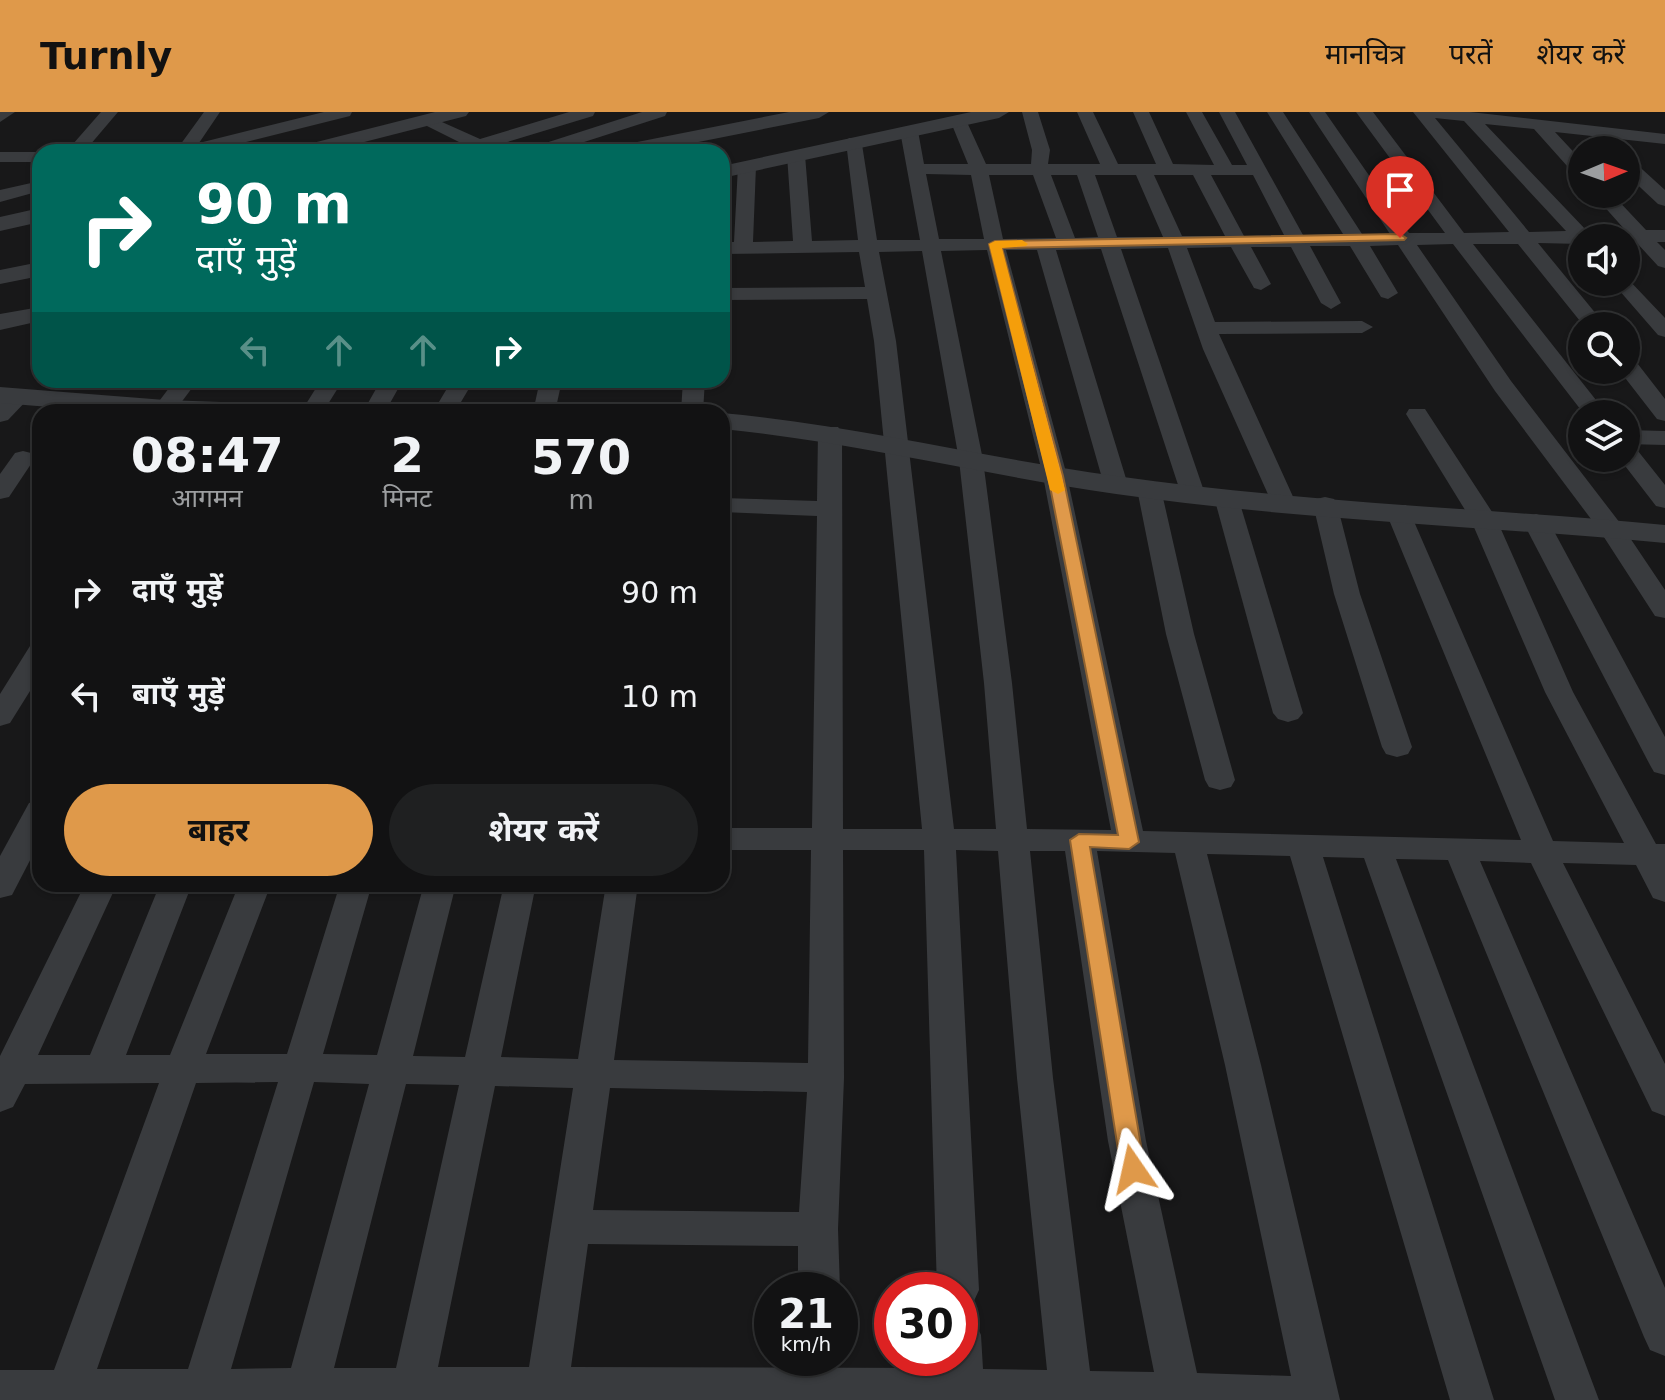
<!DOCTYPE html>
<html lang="hi">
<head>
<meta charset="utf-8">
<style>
  body { margin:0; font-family:"DejaVu Sans","Noto Sans Devanagari",sans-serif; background:#1f2021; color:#f1f3f6; height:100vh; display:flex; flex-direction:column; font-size:30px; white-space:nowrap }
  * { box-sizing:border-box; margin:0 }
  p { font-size:26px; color:#9c9ea0 }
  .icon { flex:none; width:44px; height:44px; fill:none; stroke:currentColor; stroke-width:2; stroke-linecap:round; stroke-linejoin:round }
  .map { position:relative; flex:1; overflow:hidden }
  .panel { position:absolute; left:32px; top:292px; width:698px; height:488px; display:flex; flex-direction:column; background:#121213; border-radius:24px; box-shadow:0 2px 6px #0004,0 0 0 2px #313233 }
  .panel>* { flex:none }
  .guide { position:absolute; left:32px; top:32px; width:698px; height:244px; border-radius:24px; box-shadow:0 2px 6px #0004,0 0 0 2px #313233; background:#00695c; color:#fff; overflow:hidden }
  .needle { width:52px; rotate:88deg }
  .tools { position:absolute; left:1568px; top:24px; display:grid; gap:16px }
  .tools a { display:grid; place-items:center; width:72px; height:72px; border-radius:50%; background:#121213; box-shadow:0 2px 6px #0004,0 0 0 2px #313233; font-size:40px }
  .speed { position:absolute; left:754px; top:1160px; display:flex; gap:16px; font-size:40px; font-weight:700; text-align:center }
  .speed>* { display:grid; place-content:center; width:104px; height:104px; border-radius:50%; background:#121213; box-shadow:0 2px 6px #0004,0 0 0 2px #313233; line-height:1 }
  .speed small { font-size:20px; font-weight:400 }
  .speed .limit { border:12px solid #d22; background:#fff; color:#111 }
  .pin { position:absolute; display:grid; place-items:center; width:68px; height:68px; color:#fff; margin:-82px -34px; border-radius:50% 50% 50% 0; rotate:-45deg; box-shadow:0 0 8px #0007 }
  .pin .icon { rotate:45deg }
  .me { position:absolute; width:88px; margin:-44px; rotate:349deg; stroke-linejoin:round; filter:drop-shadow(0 0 6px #0008) }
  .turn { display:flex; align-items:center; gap:28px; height:168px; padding:0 32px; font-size:36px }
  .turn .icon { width:104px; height:104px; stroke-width:2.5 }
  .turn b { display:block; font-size:56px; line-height:68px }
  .lanes { display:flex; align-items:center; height:76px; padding:0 32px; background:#0003; justify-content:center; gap:40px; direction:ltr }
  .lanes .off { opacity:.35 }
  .eta { display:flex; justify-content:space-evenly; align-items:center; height:136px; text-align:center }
  .eta b { font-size:48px; font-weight:700; line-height:56px }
  .action { display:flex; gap:16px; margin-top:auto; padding:16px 32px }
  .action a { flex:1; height:92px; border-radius:48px; background:#df994a; color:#111; font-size:32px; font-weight:700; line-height:92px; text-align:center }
  .action a+a { background:#1f2021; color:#f1f3f6 }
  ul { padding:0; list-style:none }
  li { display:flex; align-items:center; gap:24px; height:104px; padding:0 32px }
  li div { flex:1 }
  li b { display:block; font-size:30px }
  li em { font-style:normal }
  header { display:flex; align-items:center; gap:48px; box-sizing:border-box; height:112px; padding:0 40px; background:#df994a; color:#111 }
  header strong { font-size:38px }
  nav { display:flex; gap:44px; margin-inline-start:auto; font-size:28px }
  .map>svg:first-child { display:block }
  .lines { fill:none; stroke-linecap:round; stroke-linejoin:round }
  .minor { fill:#393b3e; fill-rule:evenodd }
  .tertiary { fill:#393b3e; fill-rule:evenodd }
  .route { fill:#df994a; stroke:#916330; stroke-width:2 }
  .slow { fill:#f59e0b }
</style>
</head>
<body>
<header>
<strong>Turnly</strong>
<nav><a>मानचित्र</a><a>परतें</a><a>शेयर करें</a></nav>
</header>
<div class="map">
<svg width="1665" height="1288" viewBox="0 0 1665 1288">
  <rect width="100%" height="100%" fill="#181819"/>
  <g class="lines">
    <g class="minor">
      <polygon points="0,0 15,0 0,10"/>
      <polygon points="101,0 118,0 84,40 66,40"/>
      <polygon points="204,0 220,0 199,31 324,0 352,0 350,4 206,40 175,40"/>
      <polygon points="569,0 595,0 593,4 494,34 492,40 446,40 463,32 419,10 427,5 433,6 480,27"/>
      <polygon points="642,0 667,0 665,4 553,40 527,40 530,36"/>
      <path d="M1022,0h16l12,38 -2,14h52l-23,-52h16l25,52h38l-23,-52h16l24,52 41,1 -28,-53h16l30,53h15l-28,-53h16l68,123 40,-1 -76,-122h16l79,122h28l-81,-122h16l84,121h36l-89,-121h17l91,121 45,-1 -96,-120h57l195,22v10l-110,-12 27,29v16l-6,-1 -42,-47 -49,-5 102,107h39l-33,-37h19l34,36h19v12h-8l8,8v18l-7,-2 -22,-24h-10v-4h-44v6l-44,-1 68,83h-22l-66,-82h-45l134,170h-23l-131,-170 -36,1 94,136 109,142 45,67v28l-10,-2 -55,-85 -105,-140 -97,-146 -28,1 28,47 -10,6 -7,-2 -31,-51h-40l31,57 -10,6 -10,-6 -30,-56h-40l20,37 -10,6 -7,-2 -23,-41 -44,1 28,74 147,-1 11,6 -11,6 -143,1 76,167 -3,5h-18l-3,-5 -68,-152 -35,-101 -47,1 84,245 -3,5h-18l-3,-5 -80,-245 -45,1 72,235 -3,5h-18l-3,-5 -67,-235h-31l61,226 76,355 378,9 -136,-330 3,-5h18l3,5 144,331 71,2 -79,-151 -75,-174 -64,-104 3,-5h16l71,109 77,174 83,152h9v58l-12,-4 -17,-33 -73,-2 102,201v52l-13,-5 -121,-248 -51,-2 185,427v68l-15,-6 -6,-13 -196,-477 -52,-1 203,541h-44l-191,-542 -41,-1 171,543h-44l-160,-544 -83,-2 54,211 79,335h-1340v-30h54l105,-287 -134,1 -12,23 -13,5v-56l85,-172h32l-79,171h52l70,-171h32l-66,171h44l69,-171h32l-65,170h81l53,-170h32l-49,170 54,1 47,-171h32l-43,172 52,1 39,-173h32l-35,173 77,2 28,-175h32l-24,176 194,3 3,-213h-89v-22h90l5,-312 -95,-4v-14l95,3 1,-69 4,-5h16l4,5 1,397h79l-48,-488 -7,-42 -145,1v-12l143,-1 -6,-35 -137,2v-12h12l4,-76 9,-5 9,5 -3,76 40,-1 -6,-86 9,-5 9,5 7,86 46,-1 -12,-98 3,-4h12l16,102h43l-20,-109 3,-4h12l3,4 6,33h44l-18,-44 8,-5 8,5 20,44h45l1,-14zM1435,6l29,3 102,110 -37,1zM926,62l45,1 13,64h-45zM989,63h44l23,63 -53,1zM1051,63h26l21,62 -23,1zM1095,63h41l27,62h-46zM1154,63h39l32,61h-43zM1211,63h42l31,60 -40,1zM987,138l56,226 68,354 -84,-1 -15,-146 -29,-223 -42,-209zM922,139l37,209 25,223 12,146h-42l-58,-488 -17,-89zM843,738h81l13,440h23v17l13,-4 6,-13 -23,-440 42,1 19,227 30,292 -64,-1 -2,-34 -6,-13 -15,-6v42h-20v10l-369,-1 17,-123 210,2v44h42l-2,-61 6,-151zM1030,739h35l43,290 46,231 -64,-1 -37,-293zM1097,739l78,2 50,212 66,311 -94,-3 -51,-232zM278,970l-90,287h-91l99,-286zM314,970l55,2 -78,284 -60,1zM406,972l53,1 -63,283h-62zM495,974l78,2 -44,279h-91zM610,976l197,4 -8,120 -206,-2z"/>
      <polygon points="0,40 41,40 40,50 0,50"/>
      <polygon points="1626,47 1632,48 1665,78 1665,94 1658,92 1626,62"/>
      <polygon points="40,69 40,79 0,90 0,78"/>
      <polygon points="1626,165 1665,206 1665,225 1658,223 1612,170 1626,170"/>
      <polygon points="1626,245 1634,247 1665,287 1665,309 1657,307 1619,258 1626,258"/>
      <polygon points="175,268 198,268 174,300 156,300 154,296"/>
      <polygon points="321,268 343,268 323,300 301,300"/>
      <polygon points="381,268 403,268 385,300 363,300"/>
      <polygon points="452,268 474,268 455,300 433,300"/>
      <polygon points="540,268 562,268 555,300 533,300"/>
      <polygon points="683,268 705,268 703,300 681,300"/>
      <polygon points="19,278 27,280 30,285 8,308 0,310 0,291 11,280"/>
      <polygon points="1626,318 1665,319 1665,333 1626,332 1634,334 1665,373 1665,396 1656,394 1619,346 1626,346"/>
      <polygon points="23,339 31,341 35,346 9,385 0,387 0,362 15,341"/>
      <polygon points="1149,370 1158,372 1161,377 1194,522 1235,668 1231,675 1220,678 1209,675 1205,668 1166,522 1137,377 1140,372"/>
      <polygon points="1226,378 1235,380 1238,385 1303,601 1298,607 1288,610 1278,607 1273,601 1214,385 1217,380"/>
      <polygon points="1325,385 1334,387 1337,392 1360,482 1412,635 1408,642 1397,645 1386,642 1382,635 1334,482 1313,392 1316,387"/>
      <polygon points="1536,402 1545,405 1549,410 1665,625 1665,663 1654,660 1650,653 1523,410 1527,405"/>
      <polygon points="40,532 40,563 10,611 0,614 0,582 30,534"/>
      <polygon points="40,688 40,729 12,783 0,786 0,744 29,691"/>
    </g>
    <g class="tertiary">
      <polygon points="435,0 469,0 466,4 325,40 290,40 293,36"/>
      <polygon points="789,0 829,0 819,6 648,40 607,40 617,34"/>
      <polygon points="971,0 1009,0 999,6 722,66 722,54"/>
      <polygon points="40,96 40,110 0,119 0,105"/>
      <polygon points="40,150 40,164 0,172 0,158"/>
      <polygon points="40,195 40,209 0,218 0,202"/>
      <polygon points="0,275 165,288 276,292 286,294 290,300 112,300 0,291"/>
      <path d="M722,301c133,12 262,45 394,63 182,26 366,32 549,49v18c-183,-17 -367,-23 -549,-49 -132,-19 -261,-52 -394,-65z"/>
    </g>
  </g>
  <polygon class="route" points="1400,122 1406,126 1404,128 1002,136 1063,364 1139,730 1129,737 1090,735 1145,1057 1141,1063 1133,1066 1125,1063 1121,1057 1070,728 1079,722 1118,723 1048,364 989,132 995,129"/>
  <polygon class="slow" points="1022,128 1028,132 1026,134 1002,136 1065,378 1058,382 1050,378 989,132 995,129"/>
</svg>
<div class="tools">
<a><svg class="needle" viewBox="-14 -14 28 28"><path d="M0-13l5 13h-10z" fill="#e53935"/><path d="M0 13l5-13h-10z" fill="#9c9ea0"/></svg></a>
<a><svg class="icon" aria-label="sound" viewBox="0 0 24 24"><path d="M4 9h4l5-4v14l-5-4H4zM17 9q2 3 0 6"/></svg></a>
<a><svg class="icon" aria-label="search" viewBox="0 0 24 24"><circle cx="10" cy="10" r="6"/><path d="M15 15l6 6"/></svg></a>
<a><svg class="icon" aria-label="layers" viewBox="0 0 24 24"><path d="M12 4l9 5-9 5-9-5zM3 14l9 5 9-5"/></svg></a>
</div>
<div class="speed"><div>21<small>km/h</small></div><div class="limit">30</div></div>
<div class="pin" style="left:1400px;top:126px;background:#d93025"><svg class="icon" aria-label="arrive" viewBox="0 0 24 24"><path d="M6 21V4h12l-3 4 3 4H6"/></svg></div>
<svg class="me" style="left:1133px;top:1057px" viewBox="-20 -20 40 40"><path d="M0-17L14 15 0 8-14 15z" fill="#df994a" stroke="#fff" stroke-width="4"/></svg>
<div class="guide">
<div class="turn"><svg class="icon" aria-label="right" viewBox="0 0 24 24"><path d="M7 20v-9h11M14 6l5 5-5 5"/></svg><div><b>90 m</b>दाएँ मुड़ें</div></div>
<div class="lanes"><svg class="icon off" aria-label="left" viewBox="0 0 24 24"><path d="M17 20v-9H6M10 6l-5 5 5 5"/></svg><svg class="icon off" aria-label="ahead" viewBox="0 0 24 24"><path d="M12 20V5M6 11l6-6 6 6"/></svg><svg class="icon off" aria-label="ahead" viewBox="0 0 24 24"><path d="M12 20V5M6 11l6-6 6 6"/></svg><svg class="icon" aria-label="right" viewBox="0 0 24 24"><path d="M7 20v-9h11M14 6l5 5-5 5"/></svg></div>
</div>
<section class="panel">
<div class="eta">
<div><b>08:47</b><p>आगमन</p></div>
<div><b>2</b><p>मिनट</p></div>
<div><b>570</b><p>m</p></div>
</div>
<ul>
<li><svg class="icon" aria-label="right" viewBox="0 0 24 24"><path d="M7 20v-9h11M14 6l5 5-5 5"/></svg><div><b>दाएँ मुड़ें</b></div><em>90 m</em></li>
<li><svg class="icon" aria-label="left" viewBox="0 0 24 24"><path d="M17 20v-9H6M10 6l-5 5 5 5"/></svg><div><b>बाएँ मुड़ें</b></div><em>10 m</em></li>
</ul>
<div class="action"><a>बाहर</a><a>शेयर करें</a></div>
</section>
</div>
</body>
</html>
